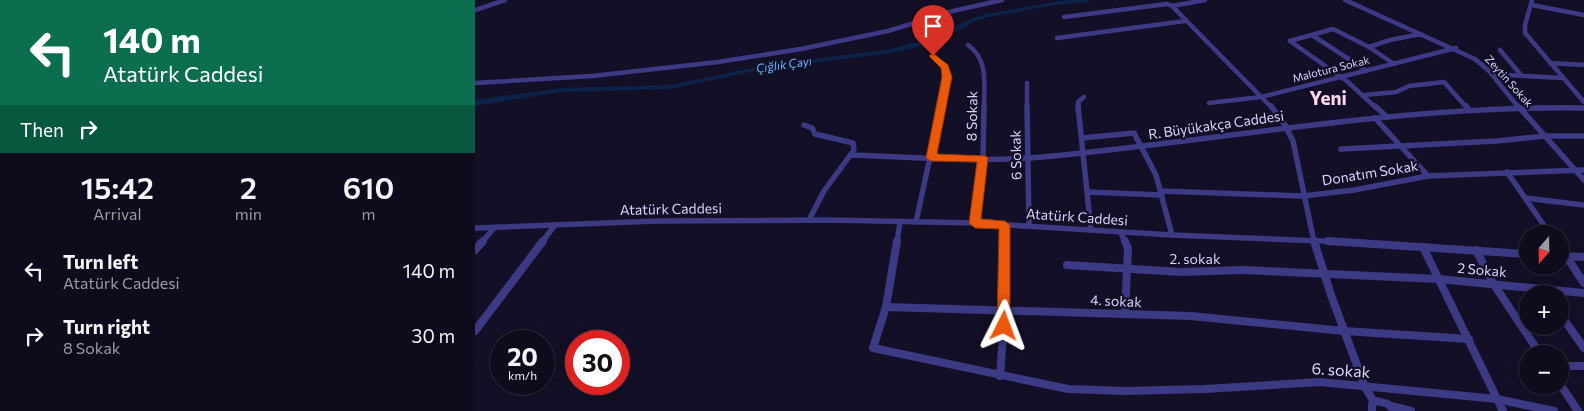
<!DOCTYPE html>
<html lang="en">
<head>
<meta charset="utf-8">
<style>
  body { margin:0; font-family:Commissioner,sans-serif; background:#171425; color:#f1f3f6; height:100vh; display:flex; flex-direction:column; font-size:19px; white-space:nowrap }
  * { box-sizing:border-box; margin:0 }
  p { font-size:16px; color:#9b9ba3 }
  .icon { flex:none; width:28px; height:28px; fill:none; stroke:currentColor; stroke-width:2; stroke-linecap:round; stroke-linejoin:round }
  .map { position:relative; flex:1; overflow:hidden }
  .drawer { display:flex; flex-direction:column; background:#0e0b1c; width:475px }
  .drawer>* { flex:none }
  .guide { background:#0b6e4f; color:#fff; overflow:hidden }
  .needle { width:32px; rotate:200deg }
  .controls { position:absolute; left:1044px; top:225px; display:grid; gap:10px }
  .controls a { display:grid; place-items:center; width:50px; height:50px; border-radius:50%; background:#0e0b1c; box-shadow:0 2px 12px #0003,0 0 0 1px #2e2b3b; font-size:25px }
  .speed { position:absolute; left:15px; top:330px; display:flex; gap:10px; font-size:25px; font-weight:700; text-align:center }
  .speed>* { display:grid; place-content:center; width:65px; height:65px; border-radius:50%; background:#0e0b1c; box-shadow:0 2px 12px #0003,0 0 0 1px #2e2b3b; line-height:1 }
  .speed small { font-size:12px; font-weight:400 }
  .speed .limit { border:8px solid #d22; background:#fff; color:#111 }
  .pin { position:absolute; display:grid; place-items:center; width:42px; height:42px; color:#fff; margin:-51px -21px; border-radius:50% 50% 50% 0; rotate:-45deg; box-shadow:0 0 5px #0007 }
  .pin .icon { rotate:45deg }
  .me { position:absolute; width:55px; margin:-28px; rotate:3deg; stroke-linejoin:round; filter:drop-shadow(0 0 4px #0008) }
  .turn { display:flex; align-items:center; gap:18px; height:105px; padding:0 20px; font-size:22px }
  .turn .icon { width:65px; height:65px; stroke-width:2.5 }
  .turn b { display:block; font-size:35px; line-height:42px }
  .then { display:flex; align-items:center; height:48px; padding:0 20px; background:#0003; gap:10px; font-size:19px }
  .eta { display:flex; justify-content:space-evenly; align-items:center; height:85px; text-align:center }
  .eta b { font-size:30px; font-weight:600; line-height:35px }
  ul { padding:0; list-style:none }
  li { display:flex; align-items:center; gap:15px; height:65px; padding:0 20px }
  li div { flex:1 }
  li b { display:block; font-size:19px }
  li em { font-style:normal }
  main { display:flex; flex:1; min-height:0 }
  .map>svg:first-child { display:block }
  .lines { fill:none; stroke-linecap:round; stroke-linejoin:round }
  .river { fill:#0c2248; fill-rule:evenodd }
  .minor-far2 { stroke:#3d3a85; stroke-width:4.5 }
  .minor-far1 { stroke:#3d3a85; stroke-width:5.5 }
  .minor { stroke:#3d3a85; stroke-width:8 }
  .route { fill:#ea580c; stroke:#983908 }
  .labels { text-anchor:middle; stroke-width:4.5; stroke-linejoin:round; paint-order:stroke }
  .far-street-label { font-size:11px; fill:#d9d4ff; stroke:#130f26 }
  .far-water-label { font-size:12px; font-style:italic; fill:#62b6ff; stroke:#130f26 }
  .street-label { font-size:14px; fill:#d9d4ff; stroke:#130f26 }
  .near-street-label { font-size:16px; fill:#d9d4ff; stroke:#130f26 }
  .district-label { font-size:19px; font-weight:bold; fill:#ffd6f0; stroke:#130f26 }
</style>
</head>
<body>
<main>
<section class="drawer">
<div class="guide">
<div class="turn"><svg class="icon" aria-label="left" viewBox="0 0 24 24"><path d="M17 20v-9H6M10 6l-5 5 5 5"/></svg><div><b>140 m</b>Atatürk Caddesi</div></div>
<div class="then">Then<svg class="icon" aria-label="right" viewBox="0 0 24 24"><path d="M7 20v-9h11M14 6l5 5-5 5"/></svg></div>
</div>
<div class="eta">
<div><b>15:42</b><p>Arrival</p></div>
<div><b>2</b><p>min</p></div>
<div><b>610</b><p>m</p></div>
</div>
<ul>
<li><svg class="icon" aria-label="left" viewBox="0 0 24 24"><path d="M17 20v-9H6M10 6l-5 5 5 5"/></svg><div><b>Turn left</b><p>Atatürk Caddesi</p></div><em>140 m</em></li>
<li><svg class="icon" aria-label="right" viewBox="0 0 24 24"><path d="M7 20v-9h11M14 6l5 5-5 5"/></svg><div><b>Turn right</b><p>8 Sokak</p></div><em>30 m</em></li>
</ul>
</section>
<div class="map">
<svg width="1109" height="411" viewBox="0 0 1109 411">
  <rect width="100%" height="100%" fill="#130f26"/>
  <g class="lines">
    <polygon class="river" points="591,0 616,0 613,2 580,5 514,17 500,21 460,43 416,53 290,69 195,89 86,92 0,106 0,100 86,88 195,85 290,65 416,49 454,39 496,19 511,14"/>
    <g class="minor-far2">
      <polyline points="870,0 1000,59 1015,72 1044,108"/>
      <polyline points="1057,0 1050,25 1050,33 1109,102"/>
      <polyline points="1057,5 1109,15"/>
      <polyline points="697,6 797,108"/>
      <polyline points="0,10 30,0"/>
      <polyline points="589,17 692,4 697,6 730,0"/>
      <polyline points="837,35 892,71"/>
      <polyline points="582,38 710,21"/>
      <polyline points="815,41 873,82 901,108"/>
      <polyline points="815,41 858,29 894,47 919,64"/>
      <path d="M493,45c21,15 16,39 16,63"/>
      <polyline points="894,47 915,40 946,34"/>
      <polyline points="1025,50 1046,75"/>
      <polyline points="458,56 470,67 472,77 465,108"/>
      <polyline points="1075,63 1109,65"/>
      <polyline points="1015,72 1031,75 1088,78"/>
      <polyline points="0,83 117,76 243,62 326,49 413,31 478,11 527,0"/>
      <polyline points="552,83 552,108"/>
      <polyline points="889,95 921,92 934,86 969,82 992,108"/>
      <polyline points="734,103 786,97 981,48"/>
      <polyline points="604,108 603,102 609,97"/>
      <polyline points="1037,108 1079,108"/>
    </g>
    <g class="minor-far1">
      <polyline points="552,106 554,226"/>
      <polyline points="603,106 616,230"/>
      <polyline points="796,106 810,125 818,141 839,242"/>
      <polyline points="900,106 912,117"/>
      <polyline points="991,106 994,110"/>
      <polyline points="1043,106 1109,180"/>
      <polyline points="900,118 953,176"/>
      <polyline points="329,125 337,128 340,134 378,143 379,150 349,191 334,220"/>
      <polyline points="607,138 659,133 681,175 697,235"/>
      <polyline points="866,149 1022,141 1070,136 1109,136"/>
      <path d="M376,155c64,2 129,8 192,2 181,-17 359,-52 541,-49"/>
      <polyline points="1032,172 1075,234"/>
      <polyline points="686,191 828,196 879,190 953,176 1109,170"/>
      <polyline points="612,192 687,195"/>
      <polyline points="1050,198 1109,205"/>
      <polyline points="441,222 466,106"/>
      <polyline points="500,223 508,159 509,106"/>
      <polyline points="530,225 530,242"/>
      <polyline points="0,228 183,221 355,220 500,223 697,235 872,242"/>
      <polyline points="646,233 650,242"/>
      <polyline points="7,242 19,228"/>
      <polyline points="67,242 80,225"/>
      <polyline points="422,242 425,222"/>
    </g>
    <g class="minor">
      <polyline points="422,241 411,307 398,348 593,389 650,391 729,389 845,382 1022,399 1079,411"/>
      <polyline points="650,241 653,248 650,314"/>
      <polyline points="839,241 856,295 890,387 899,402"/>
      <polyline points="853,241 1052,254"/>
      <polyline points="948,247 1028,411"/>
      <polyline points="1085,247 1109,283"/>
      <polyline points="0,250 8,241"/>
      <polyline points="1001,250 1018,283 1065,354"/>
      <polyline points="1085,256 1109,257"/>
      <polyline points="592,265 706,272 768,270 963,279 1109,293"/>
      <polyline points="411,307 716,316 869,331 994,339"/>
      <polyline points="1085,314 1109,348"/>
      <polyline points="0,331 68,241"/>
      <polyline points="1085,366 1109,366"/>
      <polyline points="525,376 530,310 530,241"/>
      <polyline points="1085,384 1103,411"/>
      <polyline points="916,406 936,411"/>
      <polyline points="897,411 897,404 902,401 913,404 920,411"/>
    </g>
  </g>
  <polygon class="route" points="458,53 473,65 477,77 462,154 511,156 513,158 506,219 530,221 535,225 535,326 533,330 529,332 524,330 522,326 524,229 500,228 494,223 502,162 456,161 451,158 467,77 466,68 454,56"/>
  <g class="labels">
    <g class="far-street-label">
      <text transform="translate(856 69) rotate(-14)" y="4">Malotura Sokak</text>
      <text transform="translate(1034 81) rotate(48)" y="4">Zeytin Sokak</text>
    </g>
    <g class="far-water-label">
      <text transform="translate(309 65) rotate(-8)" y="4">Çığlık Çayı</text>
    </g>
    <g class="street-label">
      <text transform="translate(497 116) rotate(-89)" y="5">8 Sokak</text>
      <text transform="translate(741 125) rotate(-8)" y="5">R. Büyükakça Caddesi</text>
      <text transform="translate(541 155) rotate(-91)" y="5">6 Sokak</text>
      <text transform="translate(895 173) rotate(-9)" y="5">Donatım Sokak</text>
      <text transform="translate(196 209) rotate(-1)" y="5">Atatürk Caddesi</text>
      <text transform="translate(602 217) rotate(4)" y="5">Atatürk Caddesi</text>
      <text x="720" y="264">2. sokak</text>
      <text transform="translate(1007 270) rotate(5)" y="5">2 Sokak</text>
      <text transform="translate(641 301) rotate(3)" y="5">4. sokak</text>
    </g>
    <g class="near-street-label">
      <text transform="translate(866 370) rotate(4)" y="6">6. sokak</text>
    </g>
    <g class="district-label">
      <text x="853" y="105">Yeni</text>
    </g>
  </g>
</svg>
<div class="controls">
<a><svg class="needle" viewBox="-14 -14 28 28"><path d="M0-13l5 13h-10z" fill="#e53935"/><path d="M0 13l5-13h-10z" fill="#9b9ba3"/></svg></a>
<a>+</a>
<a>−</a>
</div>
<div class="speed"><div>20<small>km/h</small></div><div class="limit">30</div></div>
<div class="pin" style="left:458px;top:56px;background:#d93025"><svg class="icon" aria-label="arrive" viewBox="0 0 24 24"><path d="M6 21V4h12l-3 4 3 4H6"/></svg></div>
<svg class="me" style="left:529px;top:326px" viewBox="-20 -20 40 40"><path d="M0-17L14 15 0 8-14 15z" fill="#ea580c" stroke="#fff" stroke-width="4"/></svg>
</div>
</main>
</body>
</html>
